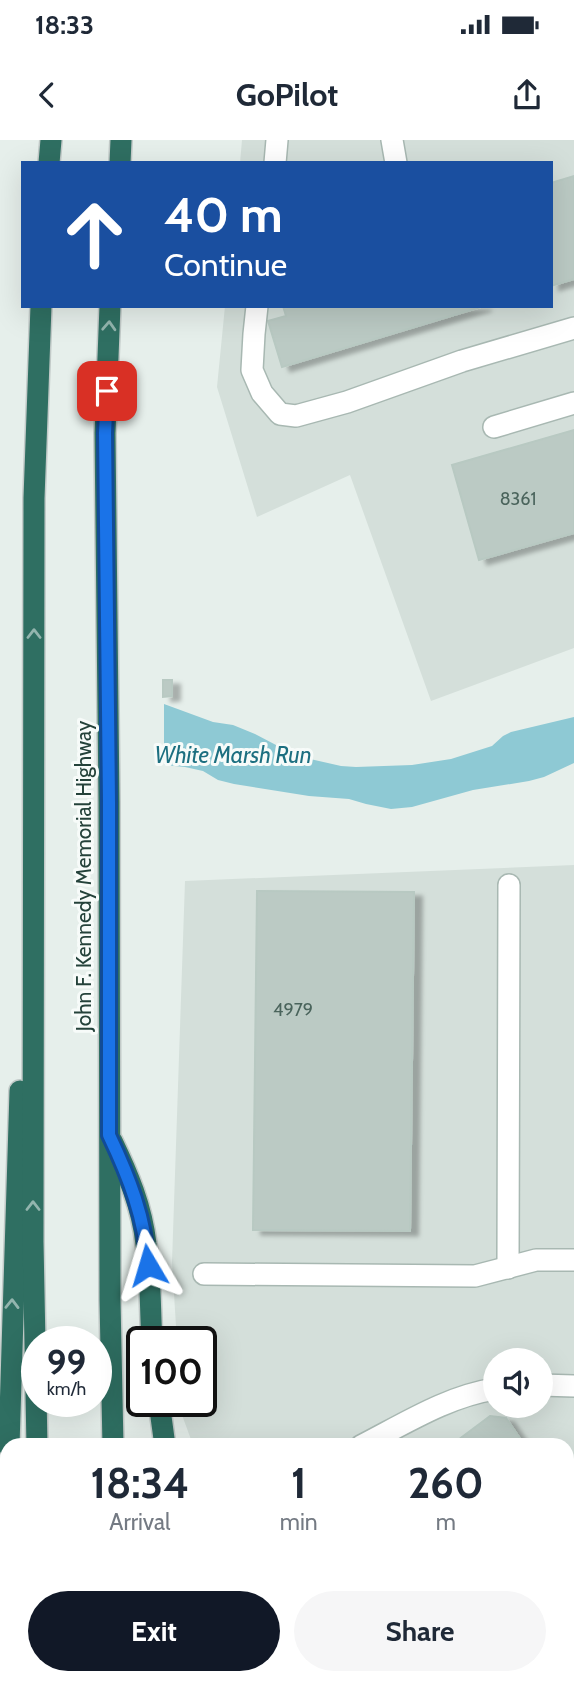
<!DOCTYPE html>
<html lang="en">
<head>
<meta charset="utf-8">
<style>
  body { margin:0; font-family:Cabin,sans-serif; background:#f6f6f7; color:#1f2937; height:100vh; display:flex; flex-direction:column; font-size:26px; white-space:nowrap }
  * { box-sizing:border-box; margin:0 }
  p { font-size:23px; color:#747a83 }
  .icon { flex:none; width:38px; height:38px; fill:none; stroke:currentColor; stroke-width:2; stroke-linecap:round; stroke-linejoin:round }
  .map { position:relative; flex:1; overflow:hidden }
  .details { position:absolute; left:0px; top:1298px; width:574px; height:247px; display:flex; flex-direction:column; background:#fff; border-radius:21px 21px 0 0; box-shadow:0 7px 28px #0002 }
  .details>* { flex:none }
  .banner { position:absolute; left:21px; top:21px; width:532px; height:147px; border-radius:0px; box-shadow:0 7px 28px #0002; background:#1a4fa0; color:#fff; overflow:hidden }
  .fabs { position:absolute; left:483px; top:1208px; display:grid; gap:14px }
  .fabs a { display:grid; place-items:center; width:70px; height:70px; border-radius:50%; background:#fff; box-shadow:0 7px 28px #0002; font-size:35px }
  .speed { position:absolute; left:21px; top:1186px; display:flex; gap:14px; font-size:35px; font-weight:700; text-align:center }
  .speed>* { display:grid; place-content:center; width:91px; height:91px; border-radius:50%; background:#fff; box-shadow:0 7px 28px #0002; line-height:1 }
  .speed small { font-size:18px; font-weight:400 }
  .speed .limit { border:4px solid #111; border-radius:10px; background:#fff; color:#111 }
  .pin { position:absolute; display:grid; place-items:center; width:60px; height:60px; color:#fff; margin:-30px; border-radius:14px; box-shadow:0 4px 10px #0006 }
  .me { position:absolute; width:77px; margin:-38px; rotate:353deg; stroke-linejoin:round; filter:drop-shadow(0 0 5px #0008) }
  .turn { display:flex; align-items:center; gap:24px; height:147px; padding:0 28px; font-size:32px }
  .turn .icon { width:91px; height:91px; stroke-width:2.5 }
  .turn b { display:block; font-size:49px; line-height:60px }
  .eta { display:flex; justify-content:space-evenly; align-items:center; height:119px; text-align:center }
  .eta b { font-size:42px; font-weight:700; line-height:49px }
  .action { display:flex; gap:14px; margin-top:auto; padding:14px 28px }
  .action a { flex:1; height:80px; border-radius:42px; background:#111827; color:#fff; font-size:28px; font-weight:700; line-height:80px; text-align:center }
  .action a+a { background:#f6f6f7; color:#1f2937 }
  .status { display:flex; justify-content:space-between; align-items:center; height:49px; padding:0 35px; background:#fff; direction:ltr }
  .status svg { height:19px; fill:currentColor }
  header { display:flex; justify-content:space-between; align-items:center; height:91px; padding:0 28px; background:#fff; font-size:32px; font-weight:700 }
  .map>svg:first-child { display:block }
  .built { fill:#d4dfda; fill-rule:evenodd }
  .green { fill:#bfe0c8 }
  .water { fill:#8ec9d4 }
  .building { fill:#bbcac4; stroke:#b8c9c2; stroke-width:2; filter:url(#shadow) }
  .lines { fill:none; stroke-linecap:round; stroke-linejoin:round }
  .minor-casing { stroke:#a8b8b2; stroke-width:24 }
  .highway-casing { stroke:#c2cac8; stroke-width:24 }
  .minor { stroke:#fff; stroke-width:21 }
  .highway { stroke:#2f6f62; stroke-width:21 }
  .oneway { stroke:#93b5ae }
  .route-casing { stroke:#114b97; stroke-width:18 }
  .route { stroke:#1a73e8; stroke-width:12 }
  .labels { text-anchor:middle; stroke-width:6; stroke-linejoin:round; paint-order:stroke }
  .number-label { font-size:18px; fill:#4a645c }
  .street-label { font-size:21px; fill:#24423a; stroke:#f7fbf9 }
  .water-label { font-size:23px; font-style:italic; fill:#1c6f80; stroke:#f7fbf9 }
</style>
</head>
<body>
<div class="status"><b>18:33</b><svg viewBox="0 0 49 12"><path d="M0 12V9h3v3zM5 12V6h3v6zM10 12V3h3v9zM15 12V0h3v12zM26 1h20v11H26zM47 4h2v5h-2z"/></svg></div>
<header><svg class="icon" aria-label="back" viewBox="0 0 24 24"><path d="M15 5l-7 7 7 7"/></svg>GoPilot<svg class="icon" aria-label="share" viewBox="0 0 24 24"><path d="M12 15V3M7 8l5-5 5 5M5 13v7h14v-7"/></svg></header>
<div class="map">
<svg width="574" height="1545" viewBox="0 0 574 1545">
  <defs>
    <filter id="shadow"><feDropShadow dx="8" dy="4.5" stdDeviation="2" flood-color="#0004"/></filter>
  </defs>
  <rect width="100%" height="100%" fill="#e6efeb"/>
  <g class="built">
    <polygon points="242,0 574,0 574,508 431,561 350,335 257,377 217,247 225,166 551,166 551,23 240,23"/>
    <path d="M574,725v736l-7,5v-160l-374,-1 -11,-30 -1,-13h20v-60h-24l-5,-80 13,-381zM495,1220h46v45h-46z"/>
    <polygon points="306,1538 467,1538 458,1545 310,1545"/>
  </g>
  <polygon class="green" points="163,1538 218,1538 221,1545 163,1545"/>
  <polygon class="water" points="164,564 213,582 233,585 255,594 297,616 341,626 356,627 412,625 451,619 492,606 503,596 511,592 574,577 574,623 544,637 529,641 473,650 412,667 391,669 366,664 349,659 309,656 234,644 218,640 203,631 185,627 164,625"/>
  <g class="building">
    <polygon points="574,36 574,139 551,146 551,43"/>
    <polygon points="283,166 484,166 282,227 268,181 286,176"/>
    <polygon points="574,290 574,393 479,420 452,325"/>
    <polygon points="163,540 172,540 172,556 163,557"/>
    <polygon points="257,751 414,752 410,1091 253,1090"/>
    <polygon points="490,1276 506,1278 525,1306 450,1306"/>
    <polygon points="567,1380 574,1390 574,1447 567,1452"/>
  </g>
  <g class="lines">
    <g class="minor-casing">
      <g id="minor">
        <polyline points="392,0 396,23"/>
        <polyline points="275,23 277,0"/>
        <polyline points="257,166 254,194 252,230 262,253 280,274 296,276 347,262 462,221 574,188"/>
        <polyline points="494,287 574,263"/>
        <polyline points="508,1128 509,745"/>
        <polyline points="204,1134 475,1136 536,1120 574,1120"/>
        <polyline points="541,1245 574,1246"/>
        <path d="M361,1306c43,-22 87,-50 134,-57"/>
        <polyline points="390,1538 395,1545"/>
      </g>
    </g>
    <g class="highway-casing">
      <g id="highway">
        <polyline points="49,23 51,0"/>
        <polyline points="120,23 121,0"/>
        <polyline points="110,166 105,293 109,662 110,1160 113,1306"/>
        <path d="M112,1001c16,33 30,66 34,103 5,32 4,66 6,98"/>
        <polyline points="159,1262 165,1306"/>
        <polyline points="9,1306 20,951"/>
        <polyline points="37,1306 33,1102 34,358 41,166"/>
        <polyline points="41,1538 41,1545"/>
        <polyline points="117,1538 117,1545"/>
        <polyline points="231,1538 234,1545"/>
        <polyline points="0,1545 7,1364"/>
      </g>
    </g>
    <use href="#minor" class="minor"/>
    <use href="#highway" class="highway"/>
  </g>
  <defs><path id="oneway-chevron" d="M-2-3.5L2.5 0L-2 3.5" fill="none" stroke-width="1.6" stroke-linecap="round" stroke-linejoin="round" transform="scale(1.75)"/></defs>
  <g class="oneway">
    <use href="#oneway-chevron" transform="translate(109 186) rotate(-87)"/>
    <use href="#oneway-chevron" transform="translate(34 494) rotate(-90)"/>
    <use href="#oneway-chevron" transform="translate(33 1066) rotate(-90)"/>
    <use href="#oneway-chevron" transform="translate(12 1164) rotate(-89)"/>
  </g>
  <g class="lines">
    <g class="route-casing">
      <path id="route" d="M107,251l-2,42 4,369v333c20,42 36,83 39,130"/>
    </g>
    <use href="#route" class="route"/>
  </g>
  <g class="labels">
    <g class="number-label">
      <text x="518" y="365">8361</text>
      <text x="293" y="876">4979</text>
    </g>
    <g class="street-label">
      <text transform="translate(84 736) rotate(-90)" y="7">John F. Kennedy Memorial Highway</text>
    </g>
    <g class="water-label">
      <text x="233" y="623">White Marsh Run</text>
    </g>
  </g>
</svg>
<div class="fabs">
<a><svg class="icon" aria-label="sound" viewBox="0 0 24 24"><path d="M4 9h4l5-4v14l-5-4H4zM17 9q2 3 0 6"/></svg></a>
</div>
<div class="speed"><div>99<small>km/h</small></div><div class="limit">100</div></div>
<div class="pin" style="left:107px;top:251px;background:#d93025"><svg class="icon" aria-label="arrive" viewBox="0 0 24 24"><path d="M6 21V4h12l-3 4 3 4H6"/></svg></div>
<svg class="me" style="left:148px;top:1125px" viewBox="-20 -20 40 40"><path d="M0-17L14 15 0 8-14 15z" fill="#1a73e8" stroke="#fff" stroke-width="4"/></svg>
<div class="banner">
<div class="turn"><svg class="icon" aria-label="ahead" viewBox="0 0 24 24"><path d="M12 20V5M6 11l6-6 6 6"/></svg><div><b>40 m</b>Continue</div></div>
</div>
<section class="details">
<div class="eta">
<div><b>18:34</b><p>Arrival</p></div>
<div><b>1</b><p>min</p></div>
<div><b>260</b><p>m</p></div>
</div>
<div class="action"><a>Exit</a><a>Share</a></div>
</section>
</div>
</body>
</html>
